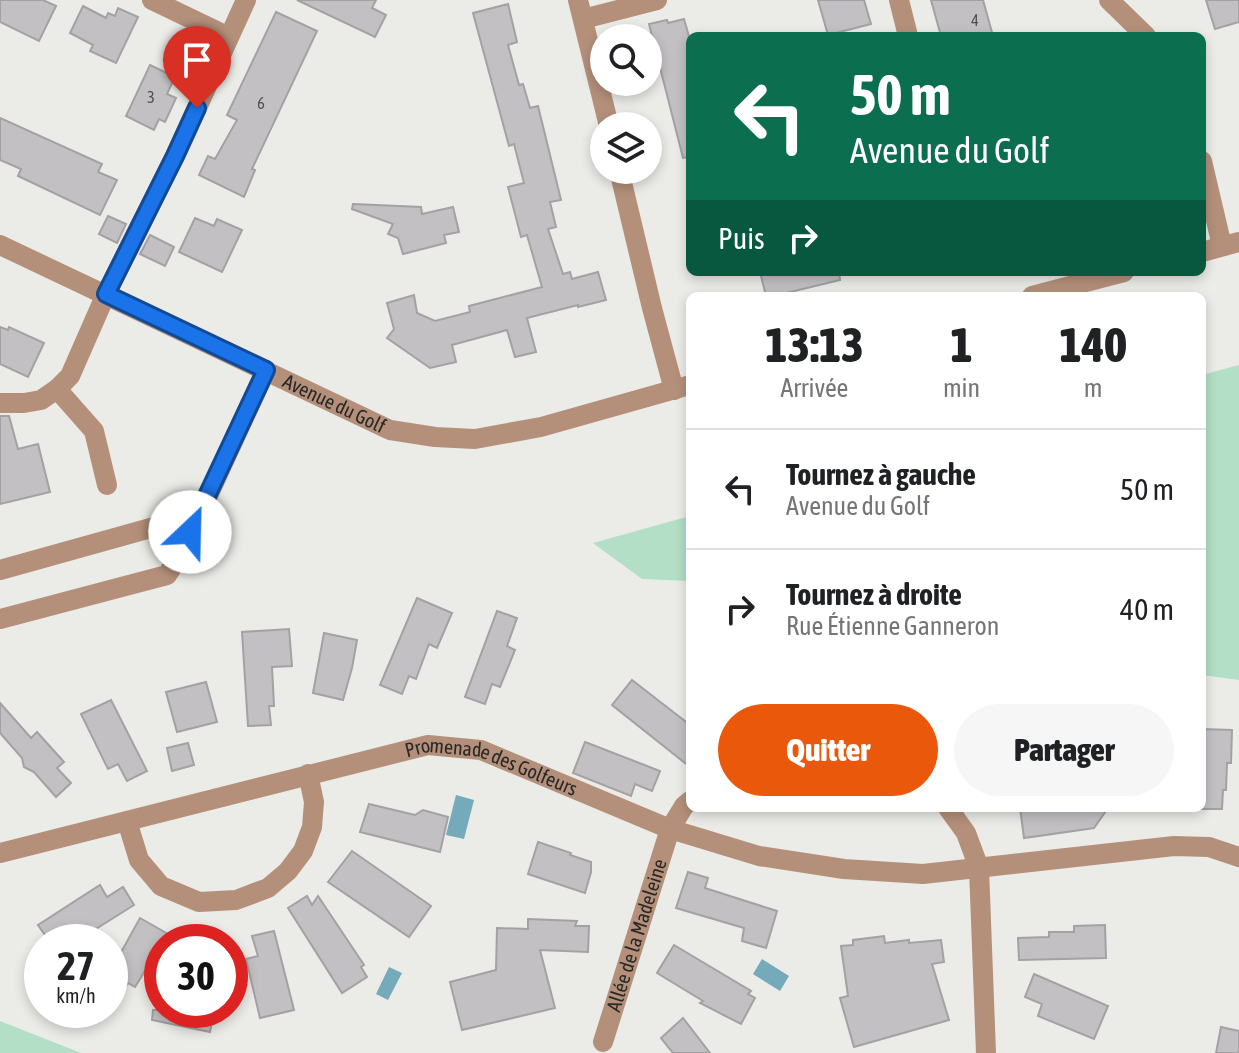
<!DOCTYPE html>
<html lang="fr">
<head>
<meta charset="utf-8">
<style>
  body { margin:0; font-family:"Asap Condensed",sans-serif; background:#f6f6f6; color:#202124; height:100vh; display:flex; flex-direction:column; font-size:30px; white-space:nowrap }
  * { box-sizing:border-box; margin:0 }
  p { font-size:26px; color:#757577 }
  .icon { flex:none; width:44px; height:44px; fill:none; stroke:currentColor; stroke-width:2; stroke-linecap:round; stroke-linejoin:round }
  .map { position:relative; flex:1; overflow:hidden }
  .drawer { position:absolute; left:686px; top:292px; width:520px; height:520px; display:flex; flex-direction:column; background:#fff; border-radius:12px; box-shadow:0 4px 12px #0003 }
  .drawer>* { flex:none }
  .banner { position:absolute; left:686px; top:32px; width:520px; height:244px; border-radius:12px; box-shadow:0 4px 12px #0003; background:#0b6e4f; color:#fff; overflow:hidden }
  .buttons { position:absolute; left:590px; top:24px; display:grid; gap:16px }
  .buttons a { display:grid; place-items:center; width:72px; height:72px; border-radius:50%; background:#fff; box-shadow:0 4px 12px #0003; font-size:40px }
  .speed { position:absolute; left:24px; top:924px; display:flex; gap:16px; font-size:40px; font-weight:700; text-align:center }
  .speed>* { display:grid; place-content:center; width:104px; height:104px; border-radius:50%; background:#fff; box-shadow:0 4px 12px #0003; line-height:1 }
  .speed small { font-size:20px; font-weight:400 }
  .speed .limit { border:12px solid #d22; background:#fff; color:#111 }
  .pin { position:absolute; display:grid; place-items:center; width:68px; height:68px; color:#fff; margin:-82px -34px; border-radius:50% 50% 50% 0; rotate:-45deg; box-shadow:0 0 8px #0007 }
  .pin .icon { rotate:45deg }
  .me { position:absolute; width:88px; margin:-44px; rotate:24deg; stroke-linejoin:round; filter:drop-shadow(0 0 6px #0008) }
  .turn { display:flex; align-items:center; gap:28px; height:168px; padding:0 32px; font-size:36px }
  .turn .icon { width:104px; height:104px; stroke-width:2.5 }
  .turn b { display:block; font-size:56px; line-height:68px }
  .then { display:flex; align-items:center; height:76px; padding:0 32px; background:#0003; gap:16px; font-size:30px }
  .eta { display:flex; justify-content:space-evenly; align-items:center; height:136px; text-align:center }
  .eta b { font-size:48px; font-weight:800; line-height:56px }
  .button { display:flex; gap:16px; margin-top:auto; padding:16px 32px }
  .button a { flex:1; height:92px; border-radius:48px; background:#ea580c; color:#fff; font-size:32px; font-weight:800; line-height:92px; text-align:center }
  .button a+a { background:#f6f6f6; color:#202124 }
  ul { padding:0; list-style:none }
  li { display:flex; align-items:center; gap:24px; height:120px; padding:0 32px; border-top:2px solid #e0e0e0 }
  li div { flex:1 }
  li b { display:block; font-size:30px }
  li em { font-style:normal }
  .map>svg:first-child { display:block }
  .green { fill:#b2dfc6 }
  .water { fill:#75aaba }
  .building { fill:#c2c0c3; stroke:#a3a1a4; stroke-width:2 }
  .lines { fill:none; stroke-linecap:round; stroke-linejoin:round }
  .minor { stroke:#b4907a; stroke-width:20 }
  .route-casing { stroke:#114b97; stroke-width:20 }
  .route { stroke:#1a73e8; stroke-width:14 }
  .labels { text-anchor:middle; stroke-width:8; stroke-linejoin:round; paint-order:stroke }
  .number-label { font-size:16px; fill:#4e4e4e }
  .street-label { font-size:20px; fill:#282827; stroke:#fff }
</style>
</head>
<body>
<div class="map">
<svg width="1239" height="1053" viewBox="0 0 1239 1053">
  <rect width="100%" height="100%" fill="#ebebe7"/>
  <g class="green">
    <polygon points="1239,365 1239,680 1202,675 1202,375"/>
    <polygon points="690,516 690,581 642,579 593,543"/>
    <polygon points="0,1021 81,1053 0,1053"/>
  </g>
  <g class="water">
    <polygon points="456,795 474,800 464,839 446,835"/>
    <polygon points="762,959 789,976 780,991 753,974"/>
    <polygon points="389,967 402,973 388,1000 376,994"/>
  </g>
  <g class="building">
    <polygon points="0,0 43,0 56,6 39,41 0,22"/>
    <polygon points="297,0 376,0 372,8 386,15 375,37"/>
    <polygon points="818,0 864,0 871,24 828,35"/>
    <polygon points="931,0 983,0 993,36 941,36"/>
    <polygon points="1206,0 1239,0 1239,22 1215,29"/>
    <polygon points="508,4 517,42 508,45 519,85 523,84 530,108 538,106 561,200 550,202 556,227 548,229 563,274 570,272 572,279 598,272 606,300 578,307 578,305 527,318 536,352 515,357 507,330 452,345 456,362 430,368 387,338 394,329 387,303 414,295 417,313 435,321 470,312 469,306 542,287 527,235 521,237 508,187 524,183 514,144 509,146 473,13"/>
    <polygon points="83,6 106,18 108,13 115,16 118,8 138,17 116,63 90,51 93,45 70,33"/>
    <polygon points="276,12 317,31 252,169 255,170 244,197 199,175 208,156 215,159 237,120 227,115"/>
    <polygon points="684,19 690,40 690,157 683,158 649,24 667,20 668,23"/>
    <polygon points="150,65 175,77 167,94 176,98 165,122 159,119 154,130 126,116"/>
    <polygon points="0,118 102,164 98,172 117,180 100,215 18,176 21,169 0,160"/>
    <polygon points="353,204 421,207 422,214 453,207 459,232 444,235 446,243 403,254 398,238 388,234 393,224 352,209"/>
    <polygon points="108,216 126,224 117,243 99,234"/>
    <polygon points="195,218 214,226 217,219 242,230 222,272 179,252"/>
    <polygon points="150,235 174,247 165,266 140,254"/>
    <polygon points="760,272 839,272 840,280 774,296 766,296"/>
    <polygon points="0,327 8,330 9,327 44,343 28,377 0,364"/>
    <polygon points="0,416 9,416 18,449 38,444 50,492 0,504"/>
    <polygon points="417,598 452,613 437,648 429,644 416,679 409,676 402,694 380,685"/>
    <polygon points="497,611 517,618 507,646 515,650 500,687 492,684 485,704 465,697"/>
    <polygon points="289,629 292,666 272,667 274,706 269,706 271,725 248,726 242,632"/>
    <polygon points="324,633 357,640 352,668 343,700 313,693"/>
    <polygon points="632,680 690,725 690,767 612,705"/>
    <polygon points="206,682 217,722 177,732 166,692"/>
    <polygon points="111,700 147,771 127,781 118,764 108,769 81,714"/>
    <polygon points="0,703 31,738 37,732 64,762 57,768 71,783 56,797 34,772 24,767 22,758 0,733"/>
    <polygon points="1202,729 1232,730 1231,763 1227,763 1226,790 1223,790 1222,809 1202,809"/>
    <polygon points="585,742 660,771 652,791 635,784 631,796 573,773"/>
    <polygon points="188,743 194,765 172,771 167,748"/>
    <polygon points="369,804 415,815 423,810 448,817 440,852 360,832"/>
    <polygon points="1020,808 1108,808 1094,828 1024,838"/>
    <polygon points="538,842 571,853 570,855 591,862 591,872 585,893 528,874"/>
    <polygon points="352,851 431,906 409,937 328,882"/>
    <polygon points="688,872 708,878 705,888 777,911 766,948 742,941 744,928 676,908"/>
    <polygon points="100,885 107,897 123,887 134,905 75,942 50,942 38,925"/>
    <polygon points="307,896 312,905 318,896 364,965 361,967 367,977 342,993 288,908"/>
    <polygon points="140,918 168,934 135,987 128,983 110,1012 110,972"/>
    <polygon points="528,919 577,921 575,926 589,926 588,952 540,950 555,1008 462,1030 450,982 496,970 497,928 528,929"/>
    <polygon points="1105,925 1106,958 1019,960 1018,938 1049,937 1049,932 1074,932 1074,926"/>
    <polygon points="274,931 294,1010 260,1018 246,959 258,956 252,936"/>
    <polygon points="884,936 885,943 909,940 909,943 941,940 944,962 932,964 949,1020 854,1047 840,998 848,996 841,946 853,945 853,940"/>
    <polygon points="674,945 751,991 748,994 755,998 741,1024 700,1003 703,1001 657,973"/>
    <polygon points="1034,974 1108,1006 1094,1039 1038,1016 1042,1004 1025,997"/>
    <polygon points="153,1010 214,1010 210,1032 152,1020"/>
    <polygon points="683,1018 710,1053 673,1053 661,1038"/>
    <polygon points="1221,1027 1239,1031 1239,1053 1216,1053"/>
  </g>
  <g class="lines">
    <g class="minor">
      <polyline points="152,0 229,37"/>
      <polyline points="578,0 609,126"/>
      <polyline points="899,0 908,36"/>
      <polyline points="1109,0 1146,36"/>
      <polyline points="583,19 657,0"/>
      <polyline points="1202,161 1222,246"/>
      <polyline points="619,170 652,308 674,390"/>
      <path id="s1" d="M0,245l390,185 45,7 40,2 66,-12 149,-42"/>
      <polyline points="1202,252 1239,242"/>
      <polyline points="1032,296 1124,272"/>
      <polyline points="57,389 94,431 107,485"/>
      <polyline points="0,403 24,403 41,400 57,389 70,376 106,294 175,156 246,0"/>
      <polyline points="0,570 197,515"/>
      <polyline points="0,619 167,575 183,550 266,370"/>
      <polyline points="948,808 966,833 979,868 986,1053"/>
      <polyline points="127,821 139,860 161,886 199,902 236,900 268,888 288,871 303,851 312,827 314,802 308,774"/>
      <path id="s2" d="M0,853l428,-108 53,5 189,79 89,27 85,13 79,5 251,-28 35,1 30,10"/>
      <path id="s3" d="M603,1042l67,-213 14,-23 6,-5"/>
    </g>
  </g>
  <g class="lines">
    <g class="route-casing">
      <polyline id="route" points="190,532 266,370 106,294 175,156 197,108"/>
    </g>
    <use href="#route" class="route"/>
  </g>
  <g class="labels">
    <g class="number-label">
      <text x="975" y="26">4</text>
      <text x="151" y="103">3</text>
      <text x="261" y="109">6</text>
    </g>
    <g class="street-label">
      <text dy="7" stroke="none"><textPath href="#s1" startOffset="370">Avenue du Golf</textPath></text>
      <text dy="7" stroke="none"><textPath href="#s2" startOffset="508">Promenade des Golfeurs</textPath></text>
      <text dy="7" stroke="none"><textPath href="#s3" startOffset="112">Allée de la Madeleine</textPath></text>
    </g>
  </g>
</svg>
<div class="buttons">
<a><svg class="icon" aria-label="search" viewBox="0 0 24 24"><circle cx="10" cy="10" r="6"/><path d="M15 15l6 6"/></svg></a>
<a><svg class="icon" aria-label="layers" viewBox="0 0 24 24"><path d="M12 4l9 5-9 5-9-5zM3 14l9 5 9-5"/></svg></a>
</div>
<div class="speed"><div>27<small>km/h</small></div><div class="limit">30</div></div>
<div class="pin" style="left:197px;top:108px;background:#d93025"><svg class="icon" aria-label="arrive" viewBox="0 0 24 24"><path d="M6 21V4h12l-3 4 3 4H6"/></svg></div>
<svg class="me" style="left:190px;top:532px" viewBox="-20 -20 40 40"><circle r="19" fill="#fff"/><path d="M0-13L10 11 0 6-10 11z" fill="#1a73e8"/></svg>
<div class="banner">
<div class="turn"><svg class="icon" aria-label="left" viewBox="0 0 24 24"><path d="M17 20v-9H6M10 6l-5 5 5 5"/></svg><div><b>50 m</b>Avenue du Golf</div></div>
<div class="then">Puis<svg class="icon" aria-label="right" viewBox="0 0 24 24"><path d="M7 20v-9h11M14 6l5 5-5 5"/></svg></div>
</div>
<section class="drawer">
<div class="eta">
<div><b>13:13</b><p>Arrivée</p></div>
<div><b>1</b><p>min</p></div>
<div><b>140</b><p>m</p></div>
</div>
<ul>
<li><svg class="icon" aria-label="left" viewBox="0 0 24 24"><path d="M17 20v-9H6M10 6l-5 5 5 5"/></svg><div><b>Tournez à gauche</b><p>Avenue du Golf</p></div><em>50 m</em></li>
<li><svg class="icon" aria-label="right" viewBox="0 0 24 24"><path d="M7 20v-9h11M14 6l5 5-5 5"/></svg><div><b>Tournez à droite</b><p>Rue Étienne Ganneron</p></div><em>40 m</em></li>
</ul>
<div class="button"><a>Quitter</a><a>Partager</a></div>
</section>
</div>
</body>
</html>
